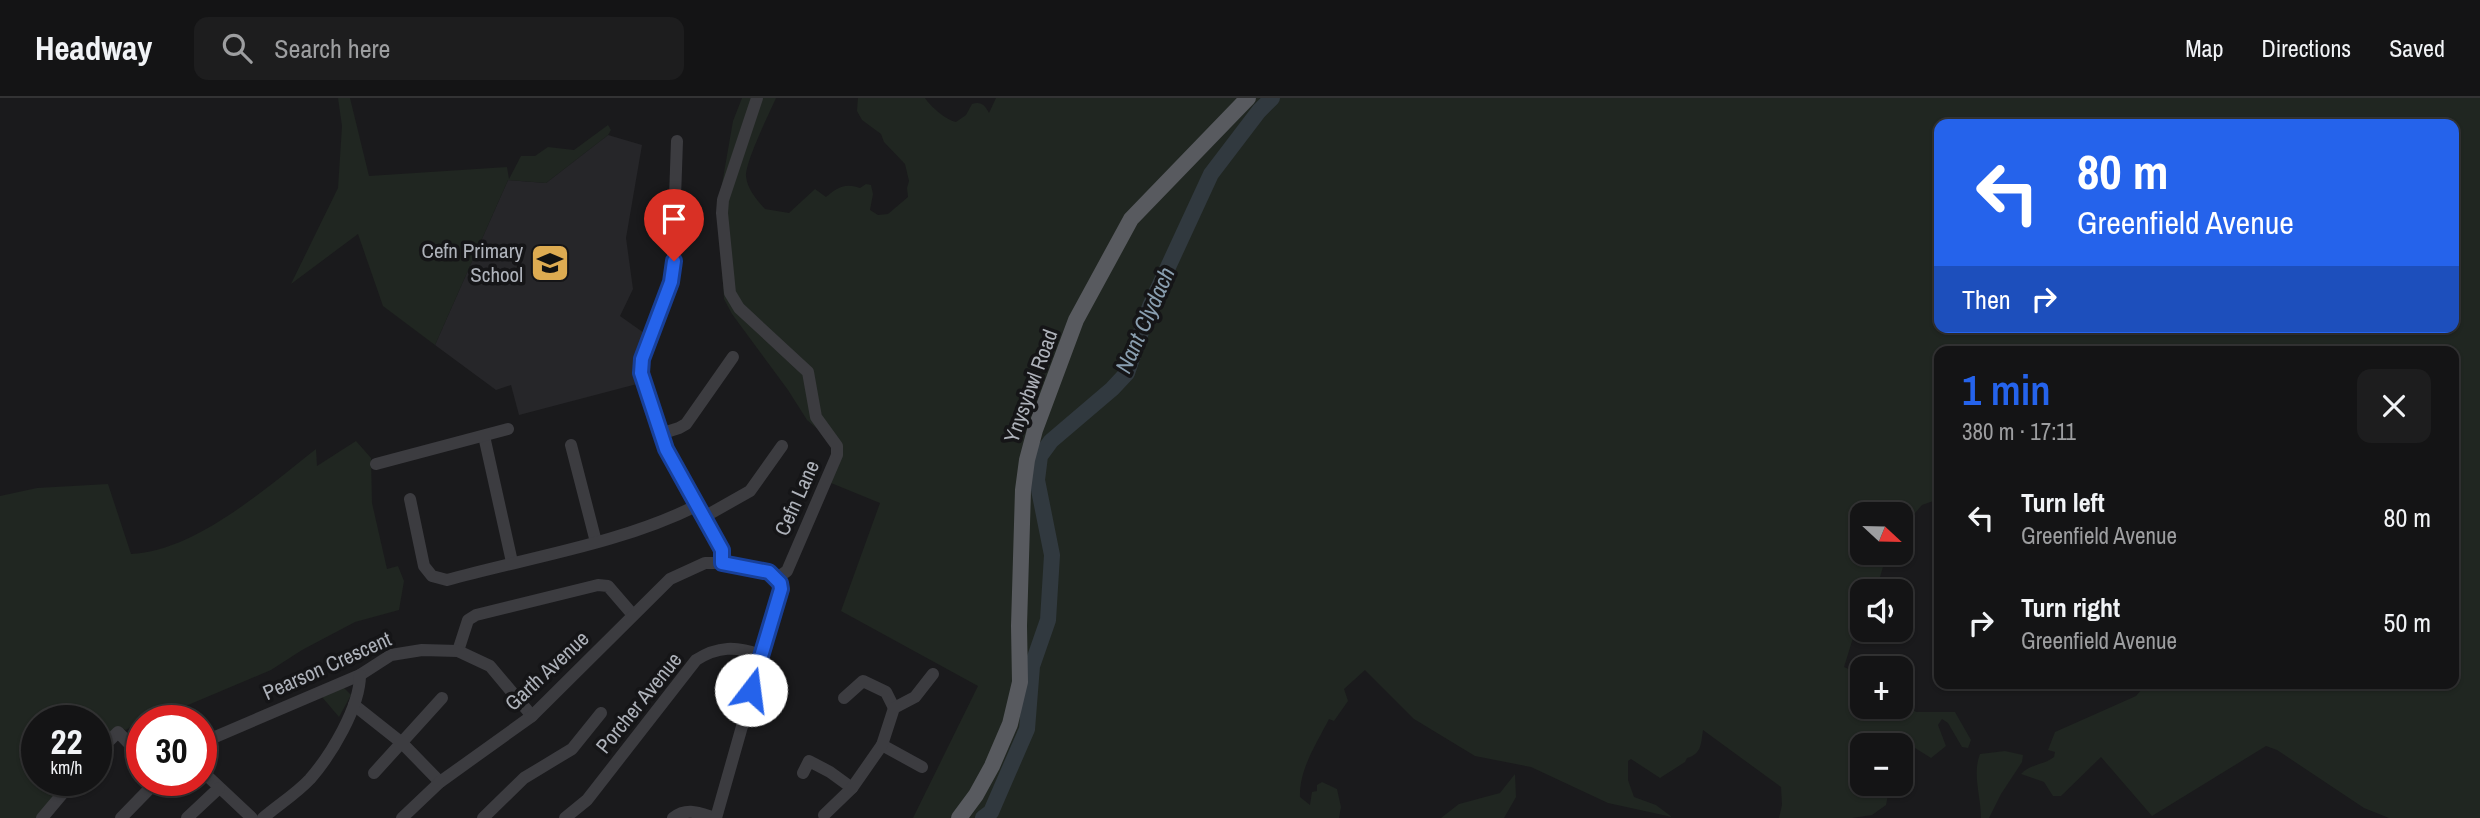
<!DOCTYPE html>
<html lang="en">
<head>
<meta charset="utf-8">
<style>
  body { margin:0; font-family:"Archivo Narrow",sans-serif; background:#1d1d1e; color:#f1f3f6; height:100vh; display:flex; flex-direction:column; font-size:26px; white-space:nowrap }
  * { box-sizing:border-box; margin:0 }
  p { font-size:23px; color:#9d9ea0 }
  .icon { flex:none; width:38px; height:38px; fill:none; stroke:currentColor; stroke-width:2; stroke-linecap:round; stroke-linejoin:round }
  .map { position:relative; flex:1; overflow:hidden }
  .drawer { position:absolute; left:1934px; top:248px; width:525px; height:343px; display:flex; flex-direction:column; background:#141415; border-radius:14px; box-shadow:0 2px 5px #0004,0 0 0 2px #333334 }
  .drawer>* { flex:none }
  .banner { position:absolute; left:1934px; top:21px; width:525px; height:214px; border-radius:14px; box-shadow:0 2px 5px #0004,0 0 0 2px #333334; background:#2563eb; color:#fff; overflow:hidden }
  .needle { width:46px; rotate:112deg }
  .fabs { position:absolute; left:1850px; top:404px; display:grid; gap:14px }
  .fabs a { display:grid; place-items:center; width:63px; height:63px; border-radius:14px; background:#141415; box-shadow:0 2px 5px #0004,0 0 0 2px #333334; font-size:35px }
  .speed { position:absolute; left:21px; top:607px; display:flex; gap:14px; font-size:35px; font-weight:700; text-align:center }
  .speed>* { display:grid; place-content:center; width:91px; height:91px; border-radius:50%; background:#141415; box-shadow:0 2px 5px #0004,0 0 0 2px #333334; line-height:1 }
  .speed small { font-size:18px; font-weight:400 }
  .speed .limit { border:10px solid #d22; background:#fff; color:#111 }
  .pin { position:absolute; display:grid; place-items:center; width:60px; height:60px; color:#fff; margin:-72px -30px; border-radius:50% 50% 50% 0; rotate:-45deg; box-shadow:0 0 7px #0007 }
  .pin .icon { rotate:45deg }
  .me { position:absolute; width:77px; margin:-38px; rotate:15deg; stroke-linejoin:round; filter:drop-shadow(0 0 5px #0008) }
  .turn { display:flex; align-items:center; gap:24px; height:147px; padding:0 28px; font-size:32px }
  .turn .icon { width:91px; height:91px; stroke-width:2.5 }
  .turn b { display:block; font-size:49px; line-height:60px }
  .then { display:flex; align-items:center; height:66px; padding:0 28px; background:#0003; gap:14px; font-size:26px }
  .round { display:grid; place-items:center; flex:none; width:74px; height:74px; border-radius:14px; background:#1d1d1e }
  .headline { display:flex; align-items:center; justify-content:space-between; height:119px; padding:0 28px }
  h1 { font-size:42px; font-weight:600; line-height:52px; color:#2563eb }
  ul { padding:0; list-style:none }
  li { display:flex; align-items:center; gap:21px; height:105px; padding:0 28px }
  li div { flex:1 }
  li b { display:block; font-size:26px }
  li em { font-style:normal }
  header { display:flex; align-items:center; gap:42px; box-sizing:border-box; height:98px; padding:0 35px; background:#141415; border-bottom:2px solid #333334 }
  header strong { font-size:33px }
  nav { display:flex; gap:38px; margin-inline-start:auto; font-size:24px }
  .search { width:490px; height:63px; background:#1d1d1e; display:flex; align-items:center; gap:18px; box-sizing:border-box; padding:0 24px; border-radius:14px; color:#9d9ea0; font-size:26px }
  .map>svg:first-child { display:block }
  .built { fill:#262629 }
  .green { fill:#202621; fill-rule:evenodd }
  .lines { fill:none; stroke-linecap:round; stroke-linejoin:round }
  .river { stroke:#31393f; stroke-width:16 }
  .minor { stroke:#3c3c40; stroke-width:12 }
  .major { stroke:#585a5f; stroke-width:16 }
  .route-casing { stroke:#184099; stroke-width:18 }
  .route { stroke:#2563eb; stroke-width:12 }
  .labels { text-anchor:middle; stroke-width:7; stroke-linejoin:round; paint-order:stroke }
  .poi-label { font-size:21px; fill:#aeb2ba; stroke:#151517; text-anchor:end }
  .street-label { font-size:21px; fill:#aeb2ba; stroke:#151517 }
  .water-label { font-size:23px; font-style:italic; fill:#8a9fb0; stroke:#151517 }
</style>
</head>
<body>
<header>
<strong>Headway</strong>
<div class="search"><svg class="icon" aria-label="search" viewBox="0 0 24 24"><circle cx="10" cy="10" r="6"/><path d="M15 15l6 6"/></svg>Search here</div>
<nav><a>Map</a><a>Directions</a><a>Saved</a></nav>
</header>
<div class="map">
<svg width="2480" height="720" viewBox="0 0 2480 720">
  <rect width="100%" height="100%" fill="#1a1a1c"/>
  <polygon class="built" points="608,37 642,47 626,140 633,191 620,218 644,235 635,259 637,286 519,317 511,287 496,292 435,247 508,82 546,85"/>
  <g class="green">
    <polygon points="338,0 350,0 369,78 507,69 509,81 521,58 535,58 548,49 574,52 608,27 611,32 608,37 546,85 508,82 435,247 383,208 358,136 291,186 338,90 342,28"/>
    <path d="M742,0h34c-7,16 -30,62 -30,78 1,13 11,24 19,33l24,4 26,-24 11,8c12,-10 19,-14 34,-9l6,-4 5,1 2,9 -3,16 8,5 10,-1 20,-17 -1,-9 2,-7 -4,-17 -21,-22 -3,-8 -19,-14 -5,-9 1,-13h67c5,8 21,22 31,24l10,-7 6,-11c10,-3 13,2 17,9l7,-15h1484v720h-91l-25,-10 -87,-58 -11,-4 -114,70 -51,-59 -40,39h-8l-9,-14 -23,-8c9,-10 23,-9 33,-17l1,-5 -7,-2 7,-18 81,-36 10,-12h308v-332h-515v147l-17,6 -21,24 -1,-15h-38v39h25l-11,38 -14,1v28l-10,21 -8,26 18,8v32h38l1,-2 8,1 7,6h39l16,28 -3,8 -6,-1 -14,-24 -6,-4 -4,6 8,21 -15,12 -16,-10 -52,-14 -9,8 8,15v27h36l-9,6 -3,15 -14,10 -20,3h-73l3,-13 -1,-18 -78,-57c-2,13 -1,24 -16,28l-2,4 -25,16 -29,-19 -3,2v19l6,17 22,8 16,12 -64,-14 -77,-36 -56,-11 -61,-37 -49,-49 -21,19 4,12 -14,20 -5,-2c-12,24 -30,50 -29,78l10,8 2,-13 5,-1v-6l5,-3 15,7 4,18 -2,11h-426l65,-132 -137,-75 39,-108 -49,-20 4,-39 -28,-24 -19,-30 -56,-76 -8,-15 -6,-92 15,-86zM1939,26h515v203h-515z"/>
    <path d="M356,343l15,17 1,45 15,66 11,-3 6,15 -5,29 -44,12 -53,28 -31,20 -109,46 -10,-4 -26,18 -8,-3 -22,20v-26h-59v59l30,1 -30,37h-37v-322l37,-8 71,-4 23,70c65,-3 135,-66 185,-105l1,17z"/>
    <polygon points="343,589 351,597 339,619 322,599"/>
    <path d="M2005,653l18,4 -1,7 -21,32 -12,24h-8c0,-22 -9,-44 -1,-64z"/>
    <polygon points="1515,676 1516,699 1504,720 1441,720 1459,706 1500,695"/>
  </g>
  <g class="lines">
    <polyline class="river" points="983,720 991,714 1027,631 1032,568 1048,522 1052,457 1037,382 1040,358 1051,343 1112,291 1127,275 1150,208 1211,76 1259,13 1272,0"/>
    <g class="minor">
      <polyline points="757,0 723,102 722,115 730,195 739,210 808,274 816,319 837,348 837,357 787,473 777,480"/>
      <polyline points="677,43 672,184 640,268 665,351 722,452 722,465 769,474 777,480"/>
      <polyline points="660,336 679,330 686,326 733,259"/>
      <polyline points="484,338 512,464"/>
      <polyline points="571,347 596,444"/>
      <polyline points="376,366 508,331"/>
      <path d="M410,401l14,67 8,10 15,4c83,-23 172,-36 249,-74"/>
      <polyline points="704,419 750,393 782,348"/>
      <polyline points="458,553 468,522 476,517 598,487 608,488 633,517"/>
      <polyline points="844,600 863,583 886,594 894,610"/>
      <polyline points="354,607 402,645 440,684"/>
      <polyline points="201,645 360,577 391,557 422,552 458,553 490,568 532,618"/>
      <polyline points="882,647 922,669"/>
      <polyline points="96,656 118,634 142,659"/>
      <polyline points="201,672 252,720"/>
      <polyline points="374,675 442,600"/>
      <polyline points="803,675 809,663 830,674 852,690"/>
      <polyline points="824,717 852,690 882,647 894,610 915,599 933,576"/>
      <polyline points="42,720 74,682"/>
      <polyline points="121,720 158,682"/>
      <polyline points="187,720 219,690"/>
      <path d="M263,720c15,-13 33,-24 47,-39 21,-24 50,-72 50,-104"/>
      <polyline points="402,720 440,684 532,618 670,481 705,465 722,465"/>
      <polyline points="483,720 524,680 572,651 601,615"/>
      <path d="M565,720l22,-18 109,-140c22,-14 40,-14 65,-5"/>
      <path d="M673,720c14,-11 26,-5 42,0"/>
      <polyline points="716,720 781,491 777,480"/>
    </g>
    <polyline class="major" points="959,720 976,697 992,668 1010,626 1020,584 1019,528 1023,392 1027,362 1035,332 1076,222 1131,121 1248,0"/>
  </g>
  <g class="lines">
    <g class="route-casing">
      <polyline id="route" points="674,163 671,184 642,261 641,275 666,351 722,452 722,465 769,474 780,485 781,491 751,592"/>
    </g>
    <use href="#route" class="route"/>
  </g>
  <defs>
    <g id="school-square" transform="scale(2.0125)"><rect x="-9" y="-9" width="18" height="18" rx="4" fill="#ddab51" stroke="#151517"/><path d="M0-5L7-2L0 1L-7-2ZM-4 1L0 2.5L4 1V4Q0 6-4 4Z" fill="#111"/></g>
  </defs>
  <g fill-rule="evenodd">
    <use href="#school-square" x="550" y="165"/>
  </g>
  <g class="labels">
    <g class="poi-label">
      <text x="523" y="160">Cefn Primary<tspan x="523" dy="24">School</tspan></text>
    </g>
    <g class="street-label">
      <text transform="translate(1031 288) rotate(-70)" y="7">Ynysybwl Road</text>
      <text transform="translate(797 400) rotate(-66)" y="7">Cefn Lane</text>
      <text transform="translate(327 568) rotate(-24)" y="7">Pearson Crescent</text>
      <text transform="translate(547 573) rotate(-43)" y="7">Garth Avenue</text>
      <text transform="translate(639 605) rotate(-51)" y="7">Porcher Avenue</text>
    </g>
    <g class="water-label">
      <text transform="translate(1145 222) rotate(-66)" y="8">Nant Clydach</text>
    </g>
  </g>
</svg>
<div class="fabs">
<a><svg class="needle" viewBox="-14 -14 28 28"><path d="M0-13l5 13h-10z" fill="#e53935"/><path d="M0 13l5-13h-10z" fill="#9d9ea0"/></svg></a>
<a><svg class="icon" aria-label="sound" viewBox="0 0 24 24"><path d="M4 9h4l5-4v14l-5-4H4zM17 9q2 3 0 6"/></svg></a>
<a>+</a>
<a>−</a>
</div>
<div class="speed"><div>22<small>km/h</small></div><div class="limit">30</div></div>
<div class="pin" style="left:674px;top:163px;background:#d93025"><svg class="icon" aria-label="arrive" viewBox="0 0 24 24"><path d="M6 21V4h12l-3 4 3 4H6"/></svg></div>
<svg class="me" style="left:751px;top:592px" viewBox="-20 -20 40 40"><circle r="19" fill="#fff"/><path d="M0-13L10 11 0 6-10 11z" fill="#2563eb"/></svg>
<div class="banner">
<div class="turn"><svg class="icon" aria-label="left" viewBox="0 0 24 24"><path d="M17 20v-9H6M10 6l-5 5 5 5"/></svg><div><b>80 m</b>Greenfield Avenue</div></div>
<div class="then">Then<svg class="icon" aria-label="right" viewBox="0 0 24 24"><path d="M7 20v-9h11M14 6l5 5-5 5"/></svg></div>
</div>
<section class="drawer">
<div class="headline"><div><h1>1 min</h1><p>380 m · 17:11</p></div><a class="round"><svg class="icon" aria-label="close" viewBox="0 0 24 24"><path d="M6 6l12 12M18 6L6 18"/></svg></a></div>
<ul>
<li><svg class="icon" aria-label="left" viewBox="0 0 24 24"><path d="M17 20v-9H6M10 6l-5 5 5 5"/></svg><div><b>Turn left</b><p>Greenfield Avenue</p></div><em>80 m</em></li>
<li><svg class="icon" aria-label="right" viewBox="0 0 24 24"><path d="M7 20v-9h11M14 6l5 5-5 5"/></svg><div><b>Turn right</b><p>Greenfield Avenue</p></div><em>50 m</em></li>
</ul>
</section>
</div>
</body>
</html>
